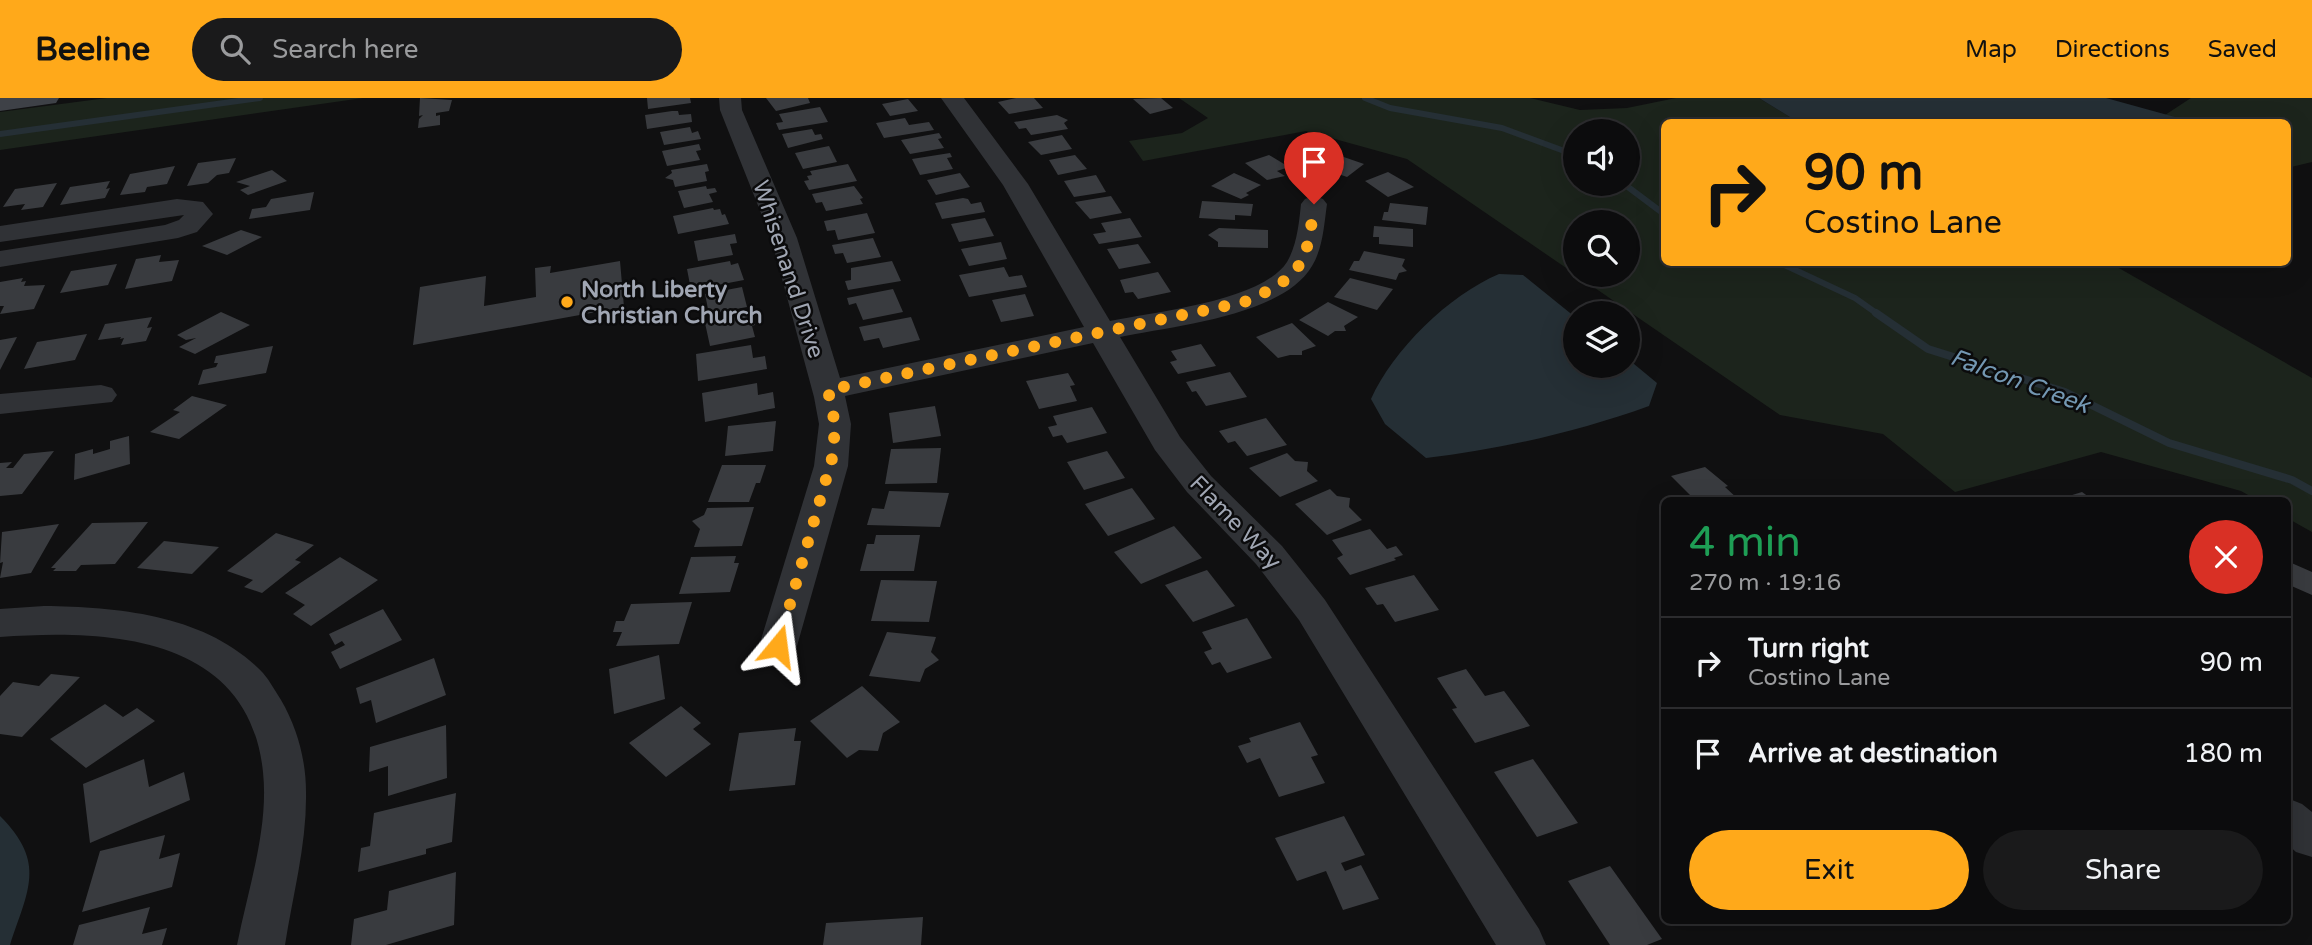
<!DOCTYPE html>
<html lang="en">
<head>
<meta charset="utf-8">
<style>
  body { margin:0; font-family:"Varela Round",sans-serif; background:#1a1a1b; color:#f1f3f6; height:100vh; display:flex; flex-direction:column; font-size:26px; white-space:nowrap }
  * { box-sizing:border-box; margin:0 }
  p { font-size:23px; color:#9a9b9d }
  .icon { flex:none; width:38px; height:38px; fill:none; stroke:currentColor; stroke-width:2; stroke-linecap:round; stroke-linejoin:round }
  .map { position:relative; flex:1; overflow:hidden }
  .drawer { position:absolute; left:1661px; top:399px; width:630px; height:427px; display:flex; flex-direction:column; background:#0c0c0d; border-radius:10px; box-shadow:0 7px 28px #0002,0 0 0 2px #2c2c2e }
  .drawer>* { flex:none }
  .top-card { position:absolute; left:1661px; top:21px; width:630px; height:147px; border-radius:10px; box-shadow:0 7px 28px #0002,0 0 0 2px #2c2c2e; background:#ffa91a; color:#111; overflow:hidden }
  .controls { position:absolute; left:1563px; top:21px; display:grid; gap:14px }
  .controls a { display:grid; place-items:center; width:77px; height:77px; border-radius:50%; background:#0c0c0d; box-shadow:0 7px 28px #0002,0 0 0 2px #2c2c2e; font-size:35px }
  .pin { position:absolute; display:grid; place-items:center; width:60px; height:60px; color:#fff; margin:-72px -30px; border-radius:50% 50% 50% 0; rotate:-45deg; box-shadow:0 0 7px #0007 }
  .pin .icon { rotate:45deg }
  .me { position:absolute; width:77px; margin:-38px; rotate:16deg; stroke-linejoin:round; filter:drop-shadow(0 0 5px #0008) }
  .turn { display:flex; align-items:center; gap:24px; height:147px; padding:0 28px; font-size:32px }
  .turn .icon { width:91px; height:91px; stroke-width:2.5 }
  .turn b { display:block; font-size:49px; line-height:60px }
  .round { display:grid; place-items:center; flex:none; width:74px; height:74px; border-radius:37px; background:#1a1a1b }
  .summary { display:flex; align-items:center; justify-content:space-between; height:119px; padding:0 28px }
  h1 { font-size:42px; font-weight:600; line-height:52px; color:#1e9e55 }
  .cta { display:flex; gap:14px; margin-top:auto; padding:14px 28px }
  .cta a { flex:1; height:80px; border-radius:42px; background:#ffa91a; color:#111; font-size:28px; font-weight:600; line-height:80px; text-align:center }
  .cta a+a { background:#1a1a1b; color:#f1f3f6 }
  ul { padding:0; list-style:none }
  li { display:flex; align-items:center; gap:21px; height:91px; padding:0 28px; border-top:2px solid #2c2c2e }
  li div { flex:1 }
  li b { display:block; font-size:26px }
  li em { font-style:normal }
  header { display:flex; align-items:center; gap:42px; box-sizing:border-box; height:98px; padding:0 35px; background:#ffa91a; color:#111 }
  header strong { font-size:33px }
  nav { display:flex; gap:38px; margin-inline-start:auto; font-size:24px }
  .search { width:490px; height:63px; background:#1a1a1b; display:flex; align-items:center; gap:18px; box-sizing:border-box; padding:0 24px; border-radius:38px; color:#9a9b9d; font-size:26px }
  .map>svg:first-child { display:block }
  .green { fill:#1c241c; fill-rule:evenodd }
  .water { fill:#252f35 }
  .lines { fill:none; stroke-linecap:round; stroke-linejoin:round }
  .stream-far1 { stroke:#252f35; stroke-width:6 }
  .stream { stroke:#252f35; stroke-width:8 }
  .building { fill:#393b3f }
  .street { fill:#303236; fill-rule:evenodd }
  .secondary { fill:#3e4147; fill-rule:evenodd }
  .route { stroke:#ffa91a; stroke-width:12; stroke-dasharray:0 21.6 }
  .poi-dot { fill:#ffa91a; stroke:#0b0b0c; stroke-width:2.5 }
  .labels { text-anchor:middle; stroke-width:5; stroke-linejoin:round; paint-order:stroke }
  .street-label { font-size:23px; fill:#a0a6b3; stroke:#0b0b0c }
  .poi-label { font-size:23px; font-weight:bold; fill:#a0a6b3; stroke:#0b0b0c; text-anchor:start }
  .water-label { font-size:24px; font-style:italic; fill:#7397b2; stroke:#0b0b0c }
</style>
</head>
<body>
<header>
<strong>Beeline</strong>
<div class="search"><svg class="icon" aria-label="search" viewBox="0 0 24 24"><circle cx="10" cy="10" r="6"/><path d="M15 15l6 6"/></svg>Search here</div>
<nav><a>Map</a><a>Directions</a><a>Saved</a></nav>
</header>
<div class="map">
<svg width="2312" height="847" viewBox="0 0 2312 847">
  <rect width="100%" height="100%" fill="#101011"/>
  <g class="green">
    <polygon points="107,0 363,0 0,52 0,14"/>
    <path d="M1179,0h351l50,12 47,-2 49,-10h83l39,24h-134v140l446,1 202,115v154l-25,-14v-18h-30l-16,-9 -140,-39 -146,40 -72,-58 -103,-19 -204,-140h52v-53h-53v52l-168,-115 -101,-28 -163,30 -14,-20 53,-8 26,-15zM1575,33h53v53h-53z"/>
    <polygon points="2191,0 2312,0 2312,64 2287,70 2287,24 2193,24 2165,17"/>
  </g>
  <g class="water">
    <polygon points="1759,0 2106,0 2193,24 1798,24"/>
    <path d="M1499,176l24,1 52,42v49h53v-7l29,24 -8,23c-72,26 -147,43 -223,52l-41,-34 -14,-25c22,-49 78,-104 128,-125z"/>
    <path d="M0,718c47,47 28,74 10,129h-10z"/>
  </g>
  <g class="lines">
    <g class="stream-far1">
      <polyline points="1365,0 1390,10 1502,30 1575,57"/>
      <polyline points="0,36 260,0"/>
      <polyline points="1624,86 1664,116"/>
      <polyline points="1778,164 1855,200 1879,217"/>
    </g>
    <polyline class="stream" points="1876,215 1928,251 2065,294 2169,345 2292,382 2312,393"/>
  </g>
  <g class="building">
    <polygon points="420,0 452,2 449,13 436,15 436,18 440,17 440,27 418,30 419,21 423,17 419,18"/>
    <polygon points="647,0 690,0 691,5 648,11"/>
    <polygon points="766,0 808,0 810,5 776,13"/>
    <polygon points="1016,0 1034,0 1043,10 1009,16 998,4"/>
    <polygon points="1161,0 1173,10 1150,16 1133,1"/>
    <polygon points="908,1 918,13 890,18 882,6"/>
    <polygon points="820,9 828,24 779,32 776,25 783,24 779,16"/>
    <polygon points="672,13 678,13 679,17 691,16 692,24 647,31 645,17"/>
    <polygon points="1057,17 1068,22 1064,25 1068,31 1031,37 1026,30 1019,31 1014,24"/>
    <polygon points="905,20 909,27 929,24 934,32 884,40 876,25"/>
    <polygon points="690,29 692,35 698,33 701,41 664,47 660,34"/>
    <polygon points="812,31 815,37 821,36 823,41 788,50 782,36"/>
    <polygon points="939,35 942,40 938,41 944,50 910,56 901,42"/>
    <polygon points="1062,37 1072,51 1041,57 1028,44"/>
    <polygon points="699,46 701,52 696,53 700,62 667,68 662,53"/>
    <polygon points="829,48 837,64 803,71 795,55"/>
    <polygon points="950,55 952,59 947,60 953,71 920,77 912,61"/>
    <polygon points="1075,57 1087,71 1058,77 1049,62"/>
    <polygon points="1269,57 1289,69 1277,73 1285,78 1267,82 1245,65"/>
    <polygon points="1338,57 1364,66 1347,79 1321,70"/>
    <polygon points="236,60 229,75 217,77 208,85 187,88 198,65"/>
    <polygon points="707,66 709,73 705,74 707,83 675,89 673,82 665,80 672,75 671,72"/>
    <polygon points="848,66 857,83 809,92 804,83 809,82 807,78 812,77 810,73"/>
    <polygon points="175,68 167,86 147,89 145,94 120,97 130,76"/>
    <polygon points="272,72 287,83 248,97 240,92 250,88 236,84"/>
    <polygon points="1388,74 1414,89 1388,99 1365,83"/>
    <polygon points="960,75 970,89 936,97 927,82"/>
    <polygon points="1234,75 1261,87 1246,95 1249,97 1241,101 1211,88"/>
    <polygon points="1096,77 1106,94 1074,99 1064,83"/>
    <polygon points="110,83 106,91 110,90 105,100 60,107 70,89"/>
    <polygon points="57,85 43,109 21,112 25,106 3,109 15,91"/>
    <polygon points="706,88 707,91 715,90 717,94 709,96 713,104 684,110 678,93"/>
    <polygon points="854,88 863,100 860,101 863,106 826,113 822,104 816,105 812,96"/>
    <polygon points="314,94 310,112 249,121 252,111 266,109 271,101"/>
    <polygon points="1111,98 1122,115 1090,121 1075,104"/>
    <polygon points="963,100 968,101 971,106 981,104 985,114 942,121 935,105"/>
    <polygon points="1202,103 1253,106 1251,118 1235,117 1235,122 1199,120"/>
    <polygon points="1390,105 1428,109 1426,127 1382,122 1384,114 1388,114"/>
    <polygon points="713,110 714,112 720,111 722,117 725,116 729,126 678,136 673,118"/>
    <polygon points="867,115 875,135 838,142 835,132 827,133 824,123"/>
    <polygon points="985,120 994,138 959,144 951,126"/>
    <polygon points="1130,120 1142,139 1099,146 1093,136 1106,134 1101,125"/>
    <polygon points="1374,128 1413,131 1413,149 1379,146 1379,139 1373,139"/>
    <polygon points="1219,130 1268,132 1268,150 1218,149 1218,144 1208,137"/>
    <polygon points="241,132 262,139 227,157 202,148"/>
    <polygon points="735,136 737,145 730,146 733,157 698,163 694,143"/>
    <polygon points="873,140 881,159 847,165 843,155 835,156 832,147"/>
    <polygon points="1001,144 1007,161 969,168 961,151"/>
    <polygon points="1138,146 1151,165 1119,171 1107,151"/>
    <polygon points="1364,153 1405,161 1402,168 1407,173 1399,175 1396,182 1349,172 1354,163 1359,163"/>
    <polygon points="161,157 159,164 179,162 172,183 125,191 136,161"/>
    <polygon points="620,163 624,209 413,247 420,189 486,178 484,208 536,199 535,170 551,168 550,175"/>
    <polygon points="730,163 731,167 738,165 744,182 691,192 687,171"/>
    <polygon points="892,163 901,183 848,192 845,183 851,182 851,170"/>
    <polygon points="117,166 108,187 60,195 71,173"/>
    <polygon points="1004,169 1009,179 1022,177 1027,189 969,199 959,177"/>
    <polygon points="1158,174 1171,194 1138,201 1133,194 1125,195 1120,182"/>
    <polygon points="23,180 21,184 26,183 24,188 45,187 34,211 0,216 4,208 0,208 0,184"/>
    <polygon points="1350,180 1393,191 1377,212 1334,199"/>
    <polygon points="742,189 747,209 709,216 705,196"/>
    <polygon points="893,191 903,214 863,222 856,205 849,207 847,200"/>
    <polygon points="1025,196 1034,218 1001,224 992,202"/>
    <polygon points="1328,204 1358,219 1344,228 1346,233 1335,233 1328,238 1299,222"/>
    <polygon points="221,214 250,227 195,256 179,249 196,240 186,242 177,237"/>
    <polygon points="752,216 755,227 752,228 755,239 710,248 705,225"/>
    <polygon points="152,219 147,230 152,229 146,243 121,247 124,240 120,241 121,239 98,242 105,226"/>
    <polygon points="911,219 920,242 883,250 879,240 864,243 859,229"/>
    <polygon points="1292,225 1316,248 1302,253 1302,257 1290,257 1278,260 1256,239"/>
    <polygon points="87,236 75,262 24,271 37,244"/>
    <polygon points="17,239 0,272 0,242"/>
    <polygon points="1201,246 1216,268 1178,276 1170,264 1177,262 1171,253"/>
    <polygon points="751,247 753,260 765,258 767,271 698,283 696,256"/>
    <polygon points="273,248 266,275 198,287 203,272 216,269 218,265 214,265 216,258"/>
    <polygon points="1230,274 1247,299 1206,308 1196,293 1192,294 1186,284"/>
    <polygon points="1068,275 1075,287 1070,288 1077,303 1039,311 1026,283"/>
    <polygon points="757,285 758,297 773,294 775,310 705,324 702,295"/>
    <polygon points="192,298 227,307 179,341 150,334 180,314 173,312"/>
    <polygon points="935,308 941,338 893,345 889,315"/>
    <polygon points="1092,309 1107,335 1067,345 1062,337 1053,339 1048,329 1057,327 1053,318"/>
    <polygon points="1266,320 1287,347 1247,358 1235,343 1228,345 1219,333"/>
    <polygon points="776,323 773,353 725,358 728,328"/>
    <polygon points="129,338 130,366 74,382 75,356 93,351 93,356 110,351 110,343"/>
    <polygon points="941,350 937,385 885,386 891,351"/>
    <polygon points="54,353 22,396 0,398 0,365 12,364 6,370 13,370 24,356"/>
    <polygon points="1107,353 1125,380 1084,392 1067,364"/>
    <polygon points="1287,355 1295,363 1308,364 1307,373 1318,383 1280,399 1249,370"/>
    <polygon points="722,367 766,367 760,385 756,385 749,404 708,404"/>
    <polygon points="1705,369 1728,388 1725,389 1739,402 1679,402 1676,400 1690,397 1671,378"/>
    <polygon points="1132,390 1155,421 1108,438 1085,406"/>
    <polygon points="1330,391 1337,398 1350,400 1349,409 1362,422 1327,437 1295,406"/>
    <polygon points="889,393 949,395 940,429 867,427 872,410 884,411"/>
    <polygon points="2082,394 2093,402 2056,402"/>
    <polygon points="754,409 742,448 694,449 700,431 692,423 704,417 707,410"/>
    <polygon points="148,424 115,466 81,467 76,473 53,473 56,470 51,470 92,425"/>
    <polygon points="59,426 31,475 0,480 3,464 0,465 2,434"/>
    <polygon points="1174,428 1202,460 1141,486 1114,454"/>
    <polygon points="1370,431 1387,451 1396,448 1403,457 1394,460 1396,462 1350,477 1337,460 1343,457 1332,442"/>
    <polygon points="276,435 314,447 295,462 301,464 262,495 244,489 253,482 227,473"/>
    <polygon points="876,437 920,437 914,473 860,473 867,446 874,446"/>
    <polygon points="164,443 219,449 192,476 137,470"/>
    <polygon points="736,458 734,465 739,465 730,494 679,496 691,459"/>
    <polygon points="340,459 378,482 311,528 293,516 305,507 285,495"/>
    <polygon points="2287,463 2312,474 2312,497 2287,486"/>
    <polygon points="1207,472 1235,508 1193,524 1165,487"/>
    <polygon points="1414,477 1439,512 1395,524 1383,506 1377,507 1365,490"/>
    <polygon points="881,482 937,483 929,524 871,523"/>
    <polygon points="692,504 679,546 616,548 622,534 613,534 616,523 624,523 631,506"/>
    <polygon points="383,511 402,542 340,571 331,554 345,547 342,543 335,547 329,536"/>
    <polygon points="1247,520 1272,560 1227,575 1220,564 1212,567 1204,554 1212,551 1202,534"/>
    <polygon points="887,534 936,539 931,554 939,562 925,571 920,584 869,578"/>
    <polygon points="659,557 665,601 614,616 609,571"/>
    <polygon points="434,560 446,597 376,625 371,602 360,606 356,590"/>
    <polygon points="1466,571 1485,598 1504,593 1530,628 1475,645 1452,611 1457,610 1437,580"/>
    <polygon points="51,576 80,579 22,639 0,636 0,598 13,584 39,588"/>
    <polygon points="862,588 900,624 883,635 878,653 859,652 847,660 810,623"/>
    <polygon points="105,606 123,619 137,610 155,623 86,670 50,641"/>
    <polygon points="681,608 701,625 693,631 711,646 666,679 629,645"/>
    <polygon points="1300,624 1318,657 1311,659 1325,685 1279,699 1260,660 1247,665 1238,648 1251,644 1249,640"/>
    <polygon points="446,627 447,680 388,698 388,668 369,674 370,649"/>
    <polygon points="796,630 794,643 801,643 795,687 729,693 739,635"/>
    <polygon points="144,661 149,689 184,674 190,702 90,745 83,686"/>
    <polygon points="1533,661 1578,725 1537,739 1494,674"/>
    <polygon points="456,695 452,744 426,751 426,756 358,774 361,750 370,748 374,715"/>
    <polygon points="1344,718 1365,757 1341,765 1345,773 1361,767 1379,801 1343,812 1326,773 1297,783 1275,740"/>
    <polygon points="165,737 159,761 180,755 172,789 82,814 100,753"/>
    <polygon points="1610,768 1662,841 1647,847 1610,847 1568,783"/>
    <polygon points="456,774 454,827 386,847 351,847 354,821 387,812 389,793"/>
    <polygon points="150,809 142,836 167,830 162,847 73,847 79,827"/>
    <polygon points="923,819 921,847 823,847 826,825"/>
  </g>
  <g class="lines">
    <g class="street">
      <path d="M719,0h22l1,12 55,128 43,140 244,-51 -81,-142 -62,-87h23l64,86 82,137c45,-9 152,-20 177,-59 10,-17 12,-39 14,-58l4,-5 9,-3 9,3 4,5c-3,21 -4,44 -15,62 -29,50 -139,60 -192,71l60,100 31,39 71,70 43,54 214,329 7,16h-50l-197,-325 -43,-56 -69,-72 -32,-42 -62,-107 -248,53 6,28 -3,42 -51,180 -5,10 -14,5 -14,-5 -5,-10 55,-180 5,-42 -5,-27 -43,-159 -51,-128z"/>
      <polygon points="177,101 203,104 213,116 197,134 178,140 0,169 0,153 165,127 179,122 184,117 0,144 0,128"/>
      <polygon points="101,287 112,290 117,297 112,304 0,316 0,296"/>
      <path d="M44,508c76,1 164,9 219,67 7,8 12,18 18,27 16,27 25,60 25,92 1,51 -13,102 -21,153h-48c11,-56 32,-116 26,-173 -14,-137 -155,-143 -263,-135v-28z"/>
      <polygon points="2287,700 2302,706 2312,714 2312,759 2296,754 2287,746"/>
    </g>
    <polygon class="secondary" points="0,0 59,0 56,5 0,13"/>
  </g>
  <g class="lines">
    <path class="route" d="M778,548l55,-191 2,-31 -7,-34 416,-88c58,-25 63,-37 70,-98"/>
  </g>
  <circle class="poi-dot" cx="567" cy="204" r="7"/>
  <g class="labels">
    <g class="street-label">
      <text transform="translate(789 171) rotate(72)" y="8">Whisenand Drive</text>
      <text transform="translate(1236 424) rotate(46)" y="8">Flame Way</text>
    </g>
    <g class="poi-label">
      <text x="581" y="199">North Liberty<tspan x="581" dy="26">Christian Church</tspan></text>
    </g>
    <g class="water-label">
      <text transform="translate(2020 283) rotate(20)" y="8">Falcon Creek</text>
    </g>
  </g>
</svg>
<div class="controls">
<a><svg class="icon" aria-label="sound" viewBox="0 0 24 24"><path d="M4 9h4l5-4v14l-5-4H4zM17 9q2 3 0 6"/></svg></a>
<a><svg class="icon" aria-label="search" viewBox="0 0 24 24"><circle cx="10" cy="10" r="6"/><path d="M15 15l6 6"/></svg></a>
<a><svg class="icon" aria-label="layers" viewBox="0 0 24 24"><path d="M12 4l9 5-9 5-9-5zM3 14l9 5 9-5"/></svg></a>
</div>
<div class="pin" style="left:1314px;top:106px;background:#d93025"><svg class="icon" aria-label="arrive" viewBox="0 0 24 24"><path d="M6 21V4h12l-3 4 3 4H6"/></svg></div>
<svg class="me" style="left:778px;top:548px" viewBox="-20 -20 40 40"><path d="M0-17L14 15 0 8-14 15z" fill="#ffa91a" stroke="#fff" stroke-width="4"/></svg>
<div class="top-card">
<div class="turn"><svg class="icon" aria-label="right" viewBox="0 0 24 24"><path d="M7 20v-9h11M14 6l5 5-5 5"/></svg><div><b>90 m</b>Costino Lane</div></div>
</div>
<section class="drawer">
<div class="summary"><div><h1>4 min</h1><p>270 m · 19:16</p></div><a class="round" style="background:#d93025;color:#fff"><svg class="icon" aria-label="close" viewBox="0 0 24 24"><path d="M6 6l12 12M18 6L6 18"/></svg></a></div>
<ul>
<li><svg class="icon" aria-label="right" viewBox="0 0 24 24"><path d="M7 20v-9h11M14 6l5 5-5 5"/></svg><div><b>Turn right</b><p>Costino Lane</p></div><em>90 m</em></li>
<li><svg class="icon" aria-label="arrive" viewBox="0 0 24 24"><path d="M6 21V4h12l-3 4 3 4H6"/></svg><div><b>Arrive at destination</b></div><em>180 m</em></li>
</ul>
<div class="cta"><a>Exit</a><a>Share</a></div>
</section>
</div>
</body>
</html>
